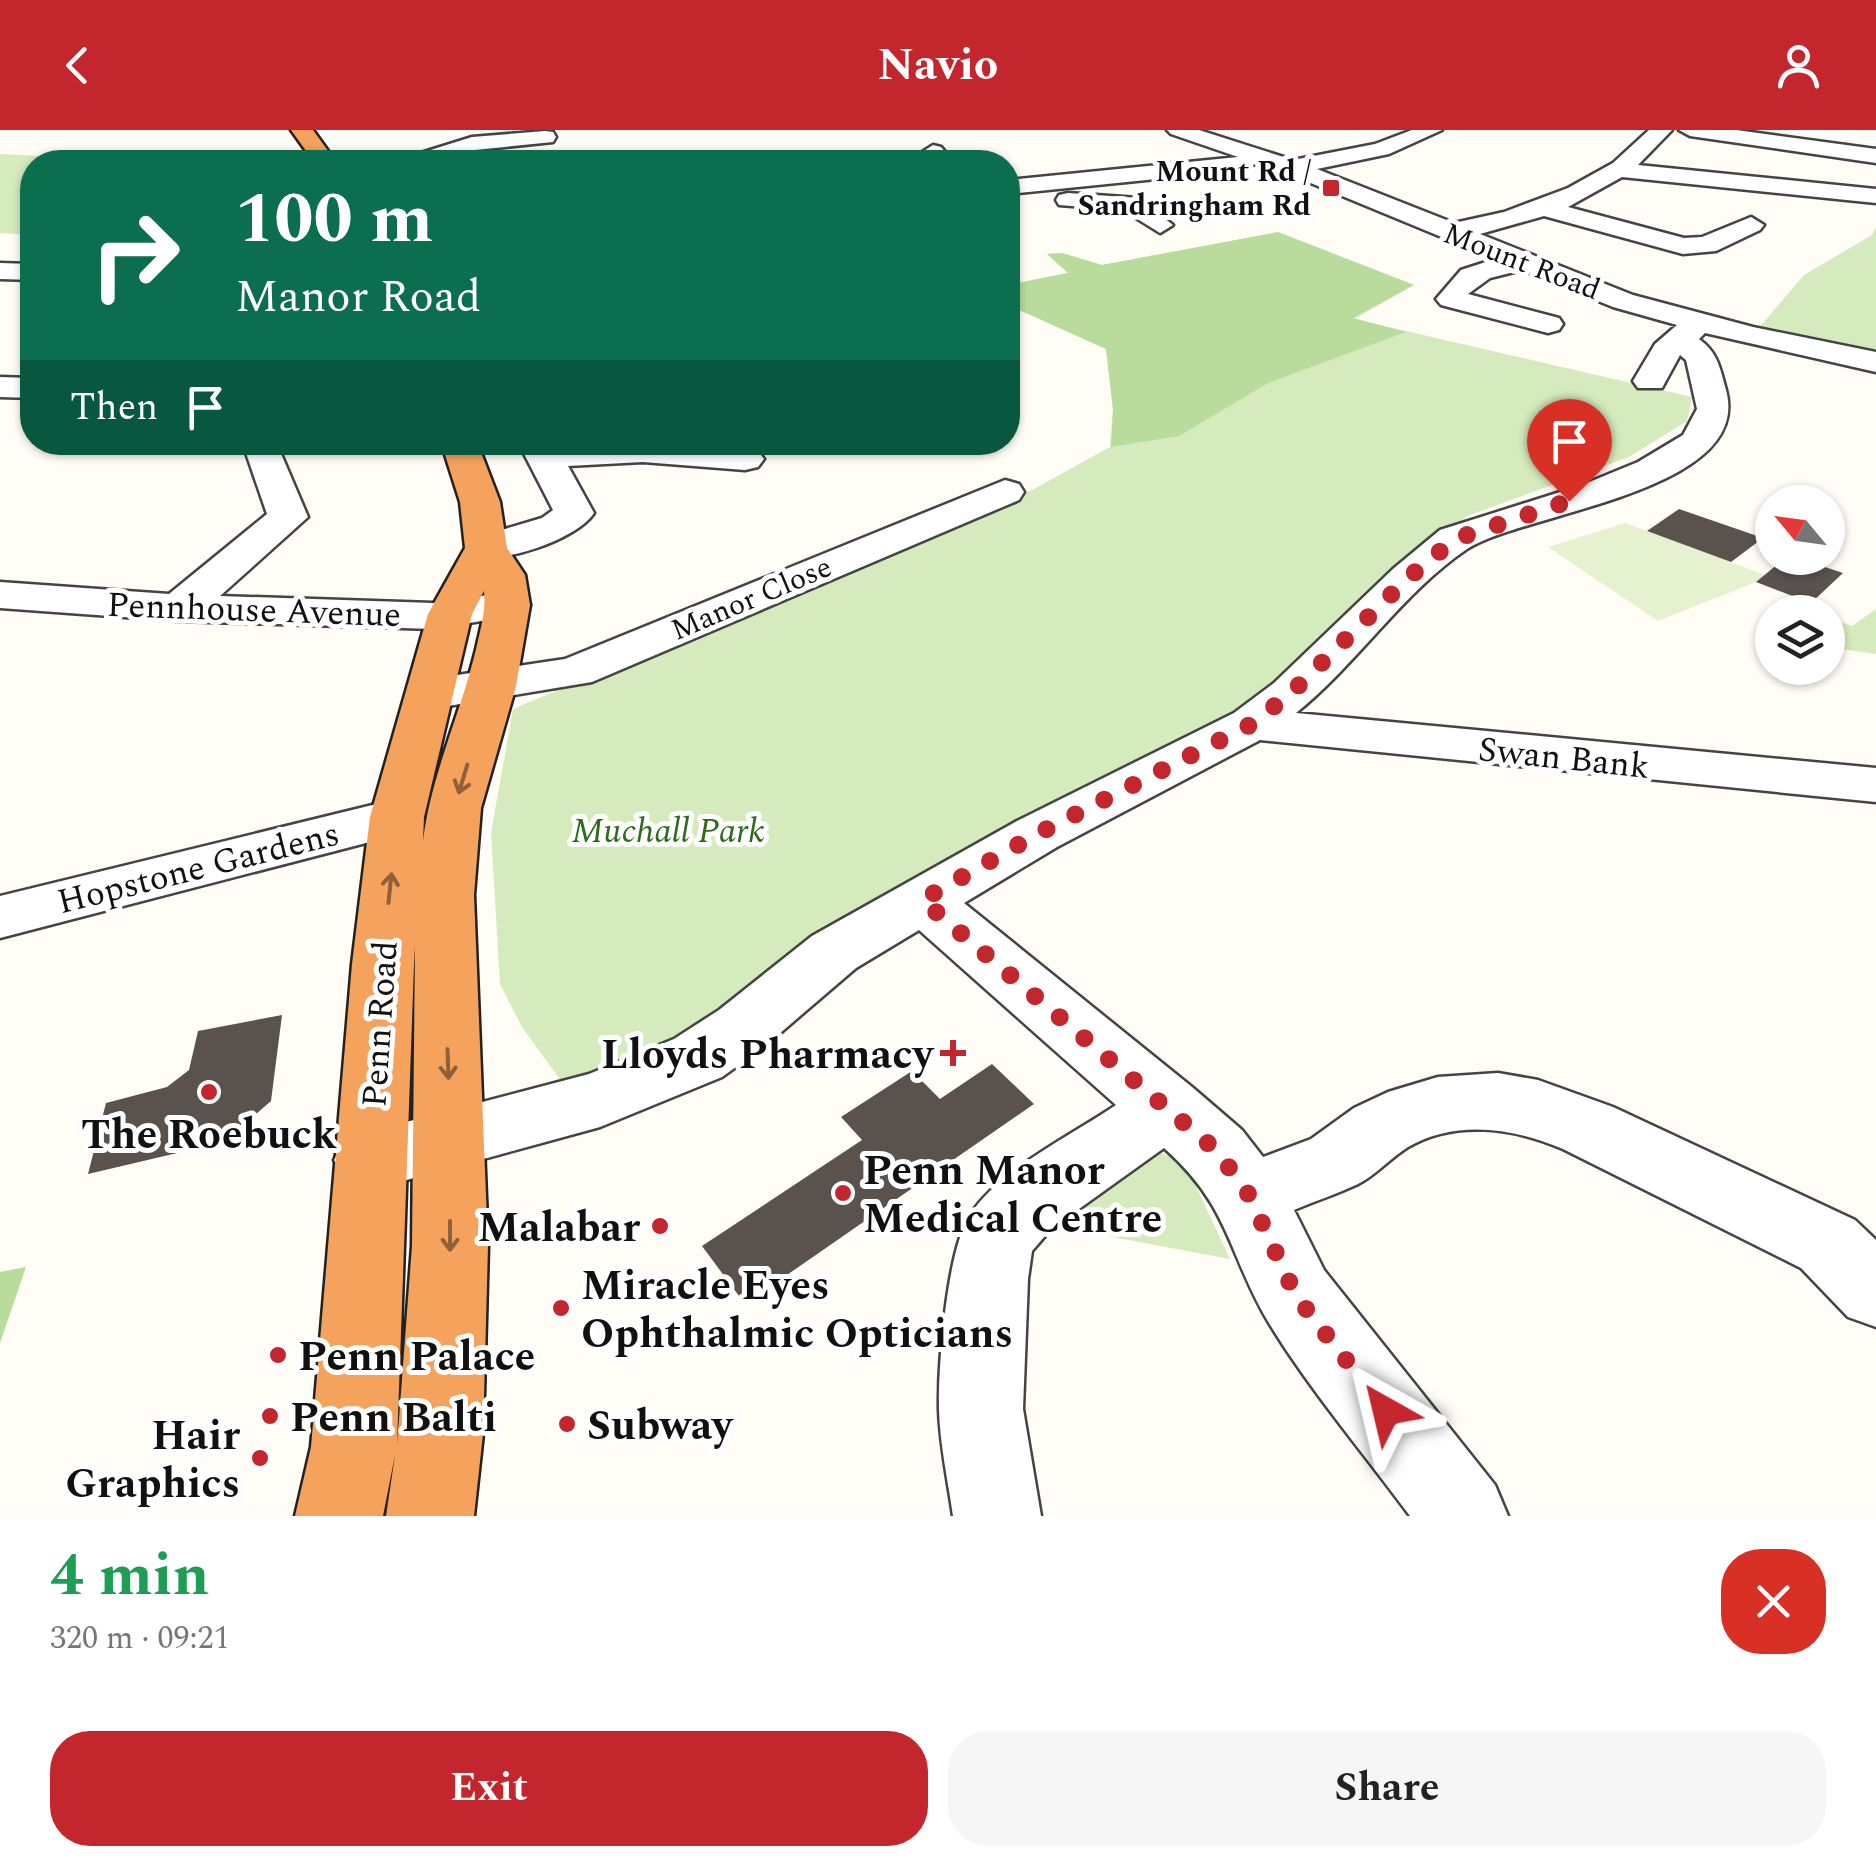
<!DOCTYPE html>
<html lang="en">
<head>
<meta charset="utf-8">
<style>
  body { margin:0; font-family:Spectral,serif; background:#f6f6f6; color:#222; height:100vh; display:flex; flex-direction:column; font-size:38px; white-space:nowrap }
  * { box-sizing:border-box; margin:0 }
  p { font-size:32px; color:#767676 }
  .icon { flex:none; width:55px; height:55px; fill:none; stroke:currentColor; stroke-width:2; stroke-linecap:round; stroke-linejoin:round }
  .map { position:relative; height:1386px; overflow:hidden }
  .details { display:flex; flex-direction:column; background:#fff; flex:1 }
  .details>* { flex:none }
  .hud { position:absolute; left:20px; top:20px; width:1000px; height:305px; border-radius:40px; box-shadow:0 2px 8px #0004; background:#0b6e4f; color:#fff; overflow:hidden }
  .needle { width:65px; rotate:299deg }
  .fabs { position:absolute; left:1755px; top:355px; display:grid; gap:20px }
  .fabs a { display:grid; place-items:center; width:90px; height:90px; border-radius:50%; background:#fff; box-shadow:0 2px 8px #0004; font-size:50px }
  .pin { position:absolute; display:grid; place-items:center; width:85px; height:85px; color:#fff; margin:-102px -42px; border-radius:50% 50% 50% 0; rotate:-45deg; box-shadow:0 0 10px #0007 }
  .pin .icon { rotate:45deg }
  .me { position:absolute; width:110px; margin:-55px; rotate:323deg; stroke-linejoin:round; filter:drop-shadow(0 0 8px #0008) }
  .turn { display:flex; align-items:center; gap:35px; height:210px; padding:0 50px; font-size:45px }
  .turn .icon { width:130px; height:130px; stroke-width:2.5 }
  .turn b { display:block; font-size:70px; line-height:85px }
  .then { display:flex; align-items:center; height:95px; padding:0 50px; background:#0003; gap:20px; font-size:38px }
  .round { display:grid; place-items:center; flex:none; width:105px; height:105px; border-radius:40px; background:#f6f6f6 }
  .summary { display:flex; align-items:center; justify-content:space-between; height:170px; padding:0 50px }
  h1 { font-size:60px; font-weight:700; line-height:75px; color:#1e9e55 }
  .primary-button { display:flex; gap:20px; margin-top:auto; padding:20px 50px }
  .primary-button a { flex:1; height:115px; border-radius:40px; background:#c4262e; color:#fff; font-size:40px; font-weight:700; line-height:115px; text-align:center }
  .primary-button a+a { background:#f6f6f6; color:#222 }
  header { display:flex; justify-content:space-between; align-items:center; height:130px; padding:0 50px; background:#c4262e; color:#fff; font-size:45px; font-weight:700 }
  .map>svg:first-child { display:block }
  .green { fill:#d5ebbd }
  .forest { fill:#b9dc9c }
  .pitch { fill:#e6f2cf }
  .building { fill:#5a524d }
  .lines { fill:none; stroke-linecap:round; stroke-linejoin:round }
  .minor-casing { stroke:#444; stroke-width:5 }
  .highway-casing { stroke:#222; stroke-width:5 }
  .minor { fill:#fff; fill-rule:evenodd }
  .highway { fill:#f5a25d; fill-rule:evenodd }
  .oneway { stroke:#8e613b }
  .route { stroke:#c4262e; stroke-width:18; stroke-dasharray:0 32.4 }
  .poi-dot { fill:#c4262e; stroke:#fff; stroke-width:4 }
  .labels { text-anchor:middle; stroke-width:10; stroke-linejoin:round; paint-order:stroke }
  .far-poi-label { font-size:30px; font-weight:bold; fill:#111; stroke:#fff; text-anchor:end }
  .far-street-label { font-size:30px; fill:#111; stroke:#fff }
  .street-label { font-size:35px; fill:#111; stroke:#fff }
  .park-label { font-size:35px; font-style:italic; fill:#2f6b1f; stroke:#fff }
  .near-poi-label { font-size:42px; font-weight:bold; fill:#111; stroke:#fff; text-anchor:start }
</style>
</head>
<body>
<header><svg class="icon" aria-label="back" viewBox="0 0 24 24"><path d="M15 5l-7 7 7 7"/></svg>Navio<svg class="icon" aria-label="person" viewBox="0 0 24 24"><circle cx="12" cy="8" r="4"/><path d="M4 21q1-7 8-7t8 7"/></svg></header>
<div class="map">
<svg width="1876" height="1386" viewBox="0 0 1876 1386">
  <rect width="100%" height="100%" fill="#fffdf5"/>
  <g class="green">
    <polygon points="0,24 163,32 32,32 32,105 0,103"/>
    <polygon points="1876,97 1876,226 1757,200 1804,145 1872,105"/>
    <polygon points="1278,102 1414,155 1354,189 1692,267 1687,291 1629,327 1467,386 1284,559 782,827 715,895 567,959 522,897 500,854 491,703 513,579 1032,360 1110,317 1113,279 1106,219 1008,175 1008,163 1020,160 1012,154 1068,143 1047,124 1062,123 1102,135"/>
    <polygon points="1876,479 1876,524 1828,517 1828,487 1852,496"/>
    <polygon points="1152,1019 1185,1033 1230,1129 1038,1093"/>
  </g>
  <g class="forest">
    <polygon points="1278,102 1414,155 1353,188 1406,202 1268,253 1179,306 1111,317 1113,279 1106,219 1008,175 1008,163 1020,160 1012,154 1068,143 1047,124 1062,123 1102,135"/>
    <polygon points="26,1137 0,1213 0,1142"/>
  </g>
  <polygon class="pitch" points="1625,393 1765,445 1756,452 1658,491 1548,417"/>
  <g class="building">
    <polygon points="1679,379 1763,408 1731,432 1647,401"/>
    <polygon points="1785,428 1798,428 1843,443 1811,473 1756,452"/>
    <polygon points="282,885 271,971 224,1012 88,1044 106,973 167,957 189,940 198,901"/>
    <polygon points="992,934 1034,974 745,1174 702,1116 862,1010 841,987 912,941 940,969"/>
  </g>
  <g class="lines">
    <g class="minor-casing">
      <g id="minor">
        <path d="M1167,0h32l94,30 82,-16 37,-14h30l-53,24 -72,15 137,54 50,-11 64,-24 45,-25 36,-33h23l-34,35 238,24v14l-254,-26 -54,30 116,31 18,-1 49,-20 13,8 -4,5 -44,21 -33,3 -139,-38 -64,18 153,61 120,32 123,25v20l-171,-39 -6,6c19,14 21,29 27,51 28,102 -201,122 -259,159 -65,44 -110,115 -171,164l580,55v34l-616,-62 -203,107 -93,56 228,184 50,43 21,27 48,-18 43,-31 34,-16 50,-15 60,-4 40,7 75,27 242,113 21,20v87l-28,-10 -47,-49 -238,-119c-49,-21 -107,-30 -155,-2 -18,11 -32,28 -50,37 -21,10 -43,17 -64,26l30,60 171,215 13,31h-98c-47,-64 -100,-126 -141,-193 -41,-68 -38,-116 -105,-175l-113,81 -19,22 -4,28 -5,130 18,107h-88c-5,-35 -13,-71 -14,-106 -1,-44 8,-160 31,-195 29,-45 102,-80 146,-110l-197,-175 -63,38 -91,78 -43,31 -122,50 -230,63 -25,-8 -11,-22 11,-22 244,-64 85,-35 45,-29 93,-74 205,-115 217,-108 40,-30 119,-114 47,-39 142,-45 56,-23 45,-27 14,-26 -11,-49 -6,-5 -18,33h-24l-5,-7 22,-37 22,-19 -64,-18 -91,-37 -32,8 -22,16 91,24 4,6 -4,6 -11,3 -107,-28 -5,-6 25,-29 34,-11 -211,-87 -28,-9 -11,7 -237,24v-14l230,-23 -67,-23z"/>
        <polygon points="1679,0 1736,0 1876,19 1876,33 1690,6"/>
        <polygon points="545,1 553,2 556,7 553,12 475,20 437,32 405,32 408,27 472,7"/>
        <polygon points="933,15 941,17 954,32 931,32 922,22"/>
        <polygon points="1068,63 1138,68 1173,95 1160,103 1123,80 1059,75 1056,70 1059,65"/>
        <polygon points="0,133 32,134 32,150 0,149"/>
        <polygon points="0,247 32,248 32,268 0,267"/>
        <polygon points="250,312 276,312 308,387 220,466 433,473 508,462 524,466 530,475 524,484 433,499 179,491 0,478 0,452 169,464 267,384 245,320"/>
        <path d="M518,312c76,0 165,-10 240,9l6,8 -6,8 -13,3 -102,-8 -75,4 26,47c-18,27 -92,51 -123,44l-6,-9 6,-9 71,-21 11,-8z"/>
        <polygon points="1005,350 1019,354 1024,362 1019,370 592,552 430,579 413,574 406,564 413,554 430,549 565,529"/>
        <polygon points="397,669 416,674 424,687 416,700 0,808 0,766"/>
      </g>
    </g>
    <g class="highway-casing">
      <g id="highway">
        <polygon points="291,0 313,0 336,32 314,32"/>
        <path d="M441,312h36l23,60 7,46 18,27 5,30 -14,81 -35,122 -7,87 14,351 -5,188 -9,82h-88l9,-61 -12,61h-88l16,-69 41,-483 18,-147 58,-203 37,-66 -5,-46zM484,461c2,19 -3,36 -7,54 -15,66 -46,129 -54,196l1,-24 48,-203zM415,816l-3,300 -15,199 17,-481z"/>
      </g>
    </g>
    <use href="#minor" class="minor"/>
    <use href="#highway" class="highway"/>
  </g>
  <defs><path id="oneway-shaft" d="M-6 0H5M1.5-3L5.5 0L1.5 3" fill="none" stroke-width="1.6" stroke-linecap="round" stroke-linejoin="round" transform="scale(2.5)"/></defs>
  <g class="oneway">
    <use href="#oneway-shaft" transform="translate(463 649) rotate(107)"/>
    <use href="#oneway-shaft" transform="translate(390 758) rotate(-84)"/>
    <use href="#oneway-shaft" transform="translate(448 934) rotate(88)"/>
    <use href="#oneway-shaft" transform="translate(450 1106) rotate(90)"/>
  </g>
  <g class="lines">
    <polyline class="route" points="1386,1281 1296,1166 1249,1065 1217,1021 922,770 1037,704 1252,594 1291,563 1408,448 1455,409 1569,371"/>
  </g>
  <g class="poi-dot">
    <rect x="1321" y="48" width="20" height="20" rx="5"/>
    <path d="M948 908h10v10h10v10h-10v10h-10v-10h-10v-10h10z"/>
    <circle cx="209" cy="962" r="10"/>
    <circle cx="843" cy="1063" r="10"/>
    <circle cx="660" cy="1096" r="10"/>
    <circle cx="561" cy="1178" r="10"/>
    <circle cx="278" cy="1225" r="10"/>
    <circle cx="270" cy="1286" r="10"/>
    <circle cx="567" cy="1294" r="10"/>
    <circle cx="260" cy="1328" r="10"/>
  </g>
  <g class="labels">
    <g class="far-poi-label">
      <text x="1311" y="51">Mount Rd /<tspan x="1311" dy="34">Sandringham Rd</tspan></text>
    </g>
    <g class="far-street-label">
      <text transform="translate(1522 131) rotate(21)" y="10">Mount Road</text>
      <text transform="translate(751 468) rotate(-23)" y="10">Manor Close</text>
    </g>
    <g class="street-label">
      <text transform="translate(254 479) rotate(2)" y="12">Pennhouse Avenue</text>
      <text transform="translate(1564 627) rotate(6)" y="12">Swan Bank</text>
      <text transform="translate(198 737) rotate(-14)" y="12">Hopstone Gardens</text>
      <text transform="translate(379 894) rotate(-86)" y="12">Penn Road</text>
    </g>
    <g class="park-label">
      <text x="668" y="712">Muchall Park</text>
    </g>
    <g class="near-poi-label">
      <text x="933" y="938" text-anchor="end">Lloyds Pharmacy</text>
      <text x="209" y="1018" text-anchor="middle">The Roebuck</text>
      <text x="863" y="1054">Penn Manor<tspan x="863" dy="48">Medical Centre</tspan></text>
      <text x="640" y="1111" text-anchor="end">Malabar</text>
      <text x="581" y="1169">Miracle Eyes<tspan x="581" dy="48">Ophthalmic Opticians</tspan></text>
      <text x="298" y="1240">Penn Palace</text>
      <text x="290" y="1301">Penn Balti</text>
      <text x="587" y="1309">Subway</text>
      <text x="240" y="1319" text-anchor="end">Hair<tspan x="240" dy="48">Graphics</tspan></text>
    </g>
  </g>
</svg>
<div class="fabs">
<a><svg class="needle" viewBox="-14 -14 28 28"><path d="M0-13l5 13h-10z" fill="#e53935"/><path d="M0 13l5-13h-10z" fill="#767676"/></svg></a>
<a><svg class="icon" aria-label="layers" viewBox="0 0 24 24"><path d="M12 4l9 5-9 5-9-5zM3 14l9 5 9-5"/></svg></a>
</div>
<div class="pin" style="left:1569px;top:371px;background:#d93025"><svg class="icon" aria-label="arrive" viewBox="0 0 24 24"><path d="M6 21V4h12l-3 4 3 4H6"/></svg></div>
<svg class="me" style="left:1386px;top:1281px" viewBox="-20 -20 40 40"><path d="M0-17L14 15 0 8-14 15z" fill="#c4262e" stroke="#fff" stroke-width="4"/></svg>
<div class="hud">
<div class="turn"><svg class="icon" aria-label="right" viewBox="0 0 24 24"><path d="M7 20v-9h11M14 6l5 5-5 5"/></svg><div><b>100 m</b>Manor Road</div></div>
<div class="then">Then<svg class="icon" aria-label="arrive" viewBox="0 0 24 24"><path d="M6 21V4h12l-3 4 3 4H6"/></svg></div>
</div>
</div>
<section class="details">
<div class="summary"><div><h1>4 min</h1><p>320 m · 09:21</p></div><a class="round" style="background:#d93025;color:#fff"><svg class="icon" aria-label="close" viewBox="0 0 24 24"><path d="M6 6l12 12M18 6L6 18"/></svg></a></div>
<div class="primary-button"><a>Exit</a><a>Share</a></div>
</section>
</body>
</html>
